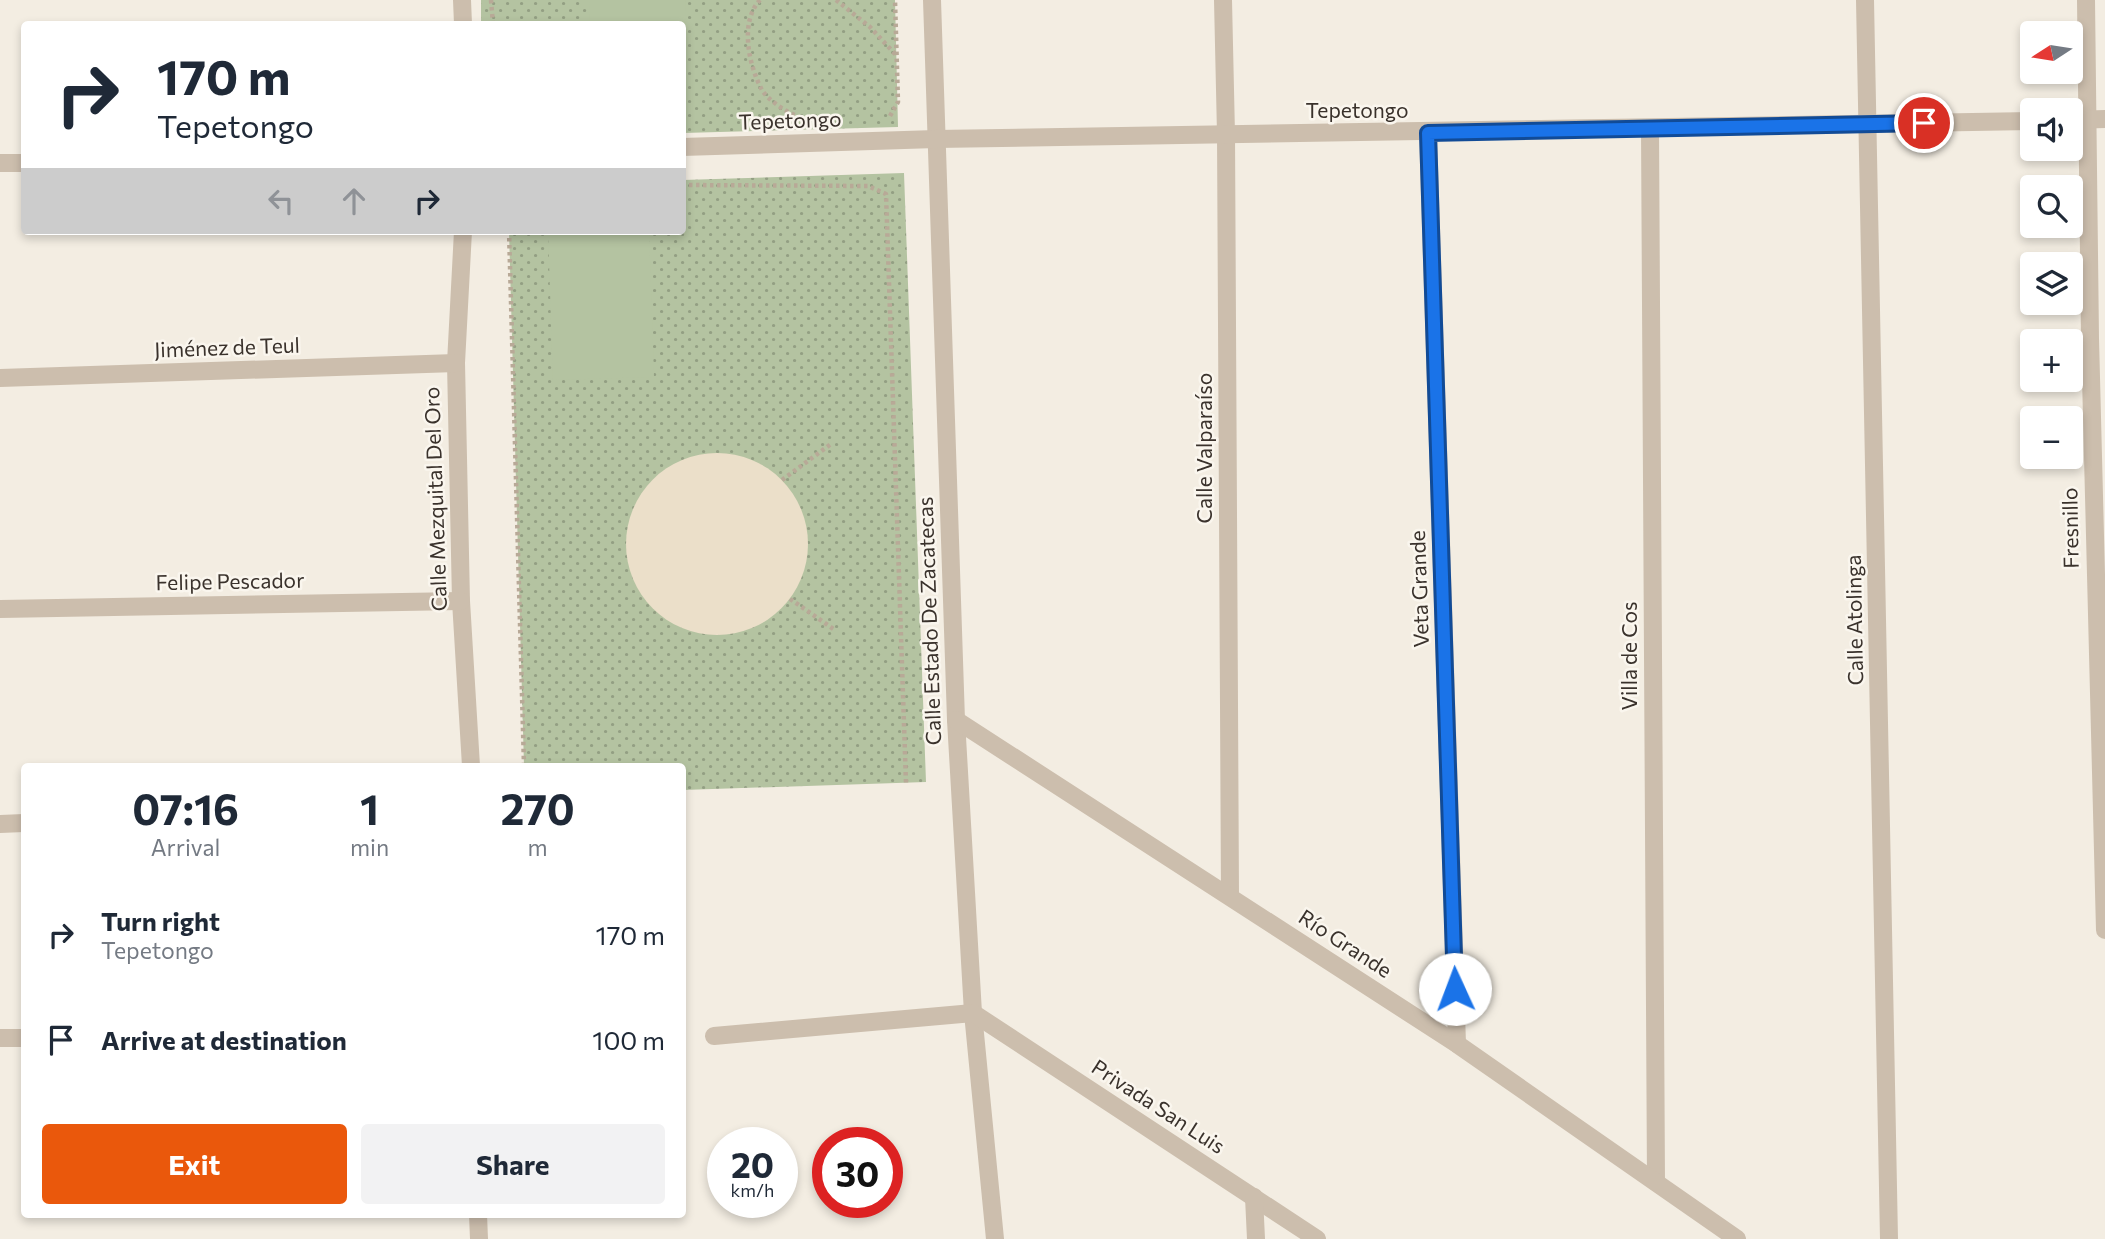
<!DOCTYPE html>
<html lang="en">
<head>
<meta charset="utf-8">
<style>
  body { margin:0; font-family:Commissioner,sans-serif; background:#f2f2f3; color:#1f2937; height:100vh; display:flex; flex-direction:column; font-size:26px; white-space:nowrap }
  * { box-sizing:border-box; margin:0 }
  p { font-size:23px; color:#747a83 }
  .icon { flex:none; width:38px; height:38px; fill:none; stroke:currentColor; stroke-width:2; stroke-linecap:round; stroke-linejoin:round }
  .map { position:relative; flex:1; overflow:hidden }
  .sheet { position:absolute; left:21px; top:763px; width:665px; height:455px; display:flex; flex-direction:column; background:#fff; border-radius:7px; box-shadow:0 4px 10px #0003 }
  .sheet>* { flex:none }
  .hud { position:absolute; left:21px; top:21px; width:665px; height:214px; border-radius:7px; box-shadow:0 4px 10px #0003; background:#fff; color:#1f2937; overflow:hidden }
  .needle { width:46px; rotate:258deg }
  .buttons { position:absolute; left:2020px; top:21px; display:grid; gap:14px }
  .buttons a { display:grid; place-items:center; width:63px; height:63px; border-radius:7px; background:#fff; box-shadow:0 4px 10px #0003; font-size:35px }
  .speed { position:absolute; left:707px; top:1127px; display:flex; gap:14px; font-size:35px; font-weight:700; text-align:center }
  .speed>* { display:grid; place-content:center; width:91px; height:91px; border-radius:50%; background:#fff; box-shadow:0 4px 10px #0003; line-height:1 }
  .speed small { font-size:18px; font-weight:400 }
  .speed .limit { border:10px solid #d22; background:#fff; color:#111 }
  .pin { position:absolute; display:grid; place-items:center; width:60px; height:60px; color:#fff; margin:-30px; border:4px solid #fff; border-radius:50%; box-shadow:0 2px 7px #0007 }
  .me { position:absolute; width:77px; margin:-38px; rotate:358deg; stroke-linejoin:round; filter:drop-shadow(0 0 5px #0008) }
  .turn { display:flex; align-items:center; gap:24px; height:147px; padding:0 21px; font-size:32px }
  .turn .icon { width:91px; height:91px; stroke-width:2.5 }
  .turn b { display:block; font-size:49px; line-height:60px }
  .lanes { display:flex; align-items:center; height:66px; padding:0 21px; background:#0003; justify-content:center; gap:35px; direction:ltr }
  .lanes .off { opacity:.35 }
  .eta { display:flex; justify-content:space-evenly; align-items:center; height:119px; text-align:center }
  .eta b { font-size:42px; font-weight:700; line-height:49px }
  .button { display:flex; gap:14px; margin-top:auto; padding:14px 21px }
  .button a { flex:1; height:80px; border-radius:7px; background:#ea580c; color:#fff; font-size:28px; font-weight:700; line-height:80px; text-align:center }
  .button a+a { background:#f2f2f3; color:#1f2937 }
  ul { padding:0; list-style:none }
  li { display:flex; align-items:center; gap:21px; height:105px; padding:0 21px }
  li div { flex:1 }
  li b { display:block; font-size:26px }
  li em { font-style:normal }
  .map>svg:first-child { display:block }
  .park { fill:url(#park-dots) }
  .pitch { fill:#b4c3a1 }
  .plaza { fill:#ebdfc9 }
  .lines { fill:none; stroke-linecap:round; stroke-linejoin:round }
  .path { stroke:#b8a997; stroke-width:4.5; stroke-dasharray:3.5 3.5; stroke-linecap:butt }
  .minor { stroke:#ccbead; stroke-width:18 }
  .route-casing { stroke:#114b97; stroke-width:18 }
  .route { stroke:#1a73e8; stroke-width:12 }
  .labels { text-anchor:middle; stroke-width:5; stroke-linejoin:round; paint-order:stroke }
  .street-label { font-size:21px; fill:#3a322c; stroke:#faf6ee }
</style>
</head>
<body>
<div class="map">
<svg width="2105" height="1239" viewBox="0 0 2105 1239">
  <defs>
    <pattern id="park-dots" width="8" height="8" patternUnits="userSpaceOnUse" patternTransform="scale(1.75)"><rect width="8" height="8" fill="#b4c3a1"/><path d="M2 2h.1M6 6h.1" fill="none" stroke="#939f83" stroke-width="1.8" stroke-linecap="round"/></pattern>
  </defs>
  <rect width="100%" height="100%" fill="#f3ede2"/>
  <g class="park">
    <polygon points="481,0 895,0 898,127 683,133 682,24 481,24"/>
    <polygon points="904,173 926,782 683,790 682,766 524,766 509,231 682,231 683,180"/>
  </g>
  <g class="pitch">
    <polygon points="589,0 685,0 686,26 590,24"/>
    <polygon points="548,231 649,231 654,377 553,380"/>
  </g>
  <circle class="plaza" cx="717" cy="544" r="91"/>
  <g class="lines">
    <g class="path">
      <polyline points="491,0 493,24"/>
      <path d="M760,0c-21,22 -11,66 2,90 6,10 24,22 35,26"/>
      <polyline points="836,0 870,27 896,55"/>
      <polyline points="890,116 898,102 895,0"/>
      <polyline points="682,185 868,186 886,194 906,783"/>
      <polyline points="509,231 524,766"/>
      <polyline points="782,480 831,444"/>
      <polyline points="790,599 835,630"/>
    </g>
    <g class="minor">
      <polyline points="462,0 463,24"/>
      <polyline points="932,0 956,720 973,1013 995,1239"/>
      <polyline points="1223,0 1226,134 1230,896"/>
      <polyline points="1865,0 1889,1239"/>
      <polyline points="2086,0 2090,338 2105,930"/>
      <polyline points="2070,120 2105,119"/>
      <polyline points="1650,128 1656,1182"/>
      <polyline points="1428,133 1457,1044"/>
      <polyline points="682,147 936,139 2032,121"/>
      <polyline points="0,163 24,163"/>
      <polyline points="463,231 456,363 461,601 471,766"/>
      <polyline points="0,378 456,363"/>
      <polyline points="0,609 461,601"/>
      <polyline points="956,720 1457,1044 1737,1239"/>
      <polyline points="0,824 24,823"/>
      <polyline points="714,1036 973,1013 1317,1239"/>
      <polyline points="0,1038 24,1038"/>
      <polyline points="1254,1197 1256,1239"/>
      <polyline points="478,1214 479,1239"/>
    </g>
  </g>
  <g class="lines">
    <g class="route-casing">
      <polyline id="route" points="1455,989 1428,133 1924,123"/>
    </g>
    <use href="#route" class="route"/>
  </g>
  <g class="labels">
    <g class="street-label">
      <text x="1357" y="118">Tepetongo</text>
      <text transform="translate(790 121) rotate(-2)" y="7">Tepetongo</text>
      <text transform="translate(227 348) rotate(-2)" y="7">Jiménez de Teul</text>
      <text transform="translate(1205 448) rotate(-90)" y="7">Calle Valparaíso</text>
      <text transform="translate(436 499) rotate(-92)" y="7">Calle Mezquital Del Oro</text>
      <text transform="translate(2071 528) rotate(-91)" y="7">Fresnillo</text>
      <text transform="translate(230 582) rotate(-1)" y="7">Felipe Pescador</text>
      <text transform="translate(1420 589) rotate(-92)" y="7">Veta Grande</text>
      <text transform="translate(1855 620) rotate(-91)" y="7">Calle Atolinga</text>
      <text transform="translate(930 621) rotate(-92)" y="7">Calle Estado De Zacatecas</text>
      <text transform="translate(1630 656) rotate(-90)" y="7">Villa de Cos</text>
      <text transform="translate(1345 944) rotate(33)" y="7">Río Grande</text>
      <text transform="translate(1158 1107) rotate(33)" y="7">Privada San Luis</text>
    </g>
  </g>
</svg>
<div class="buttons">
<a><svg class="needle" viewBox="-14 -14 28 28"><path d="M0-13l5 13h-10z" fill="#e53935"/><path d="M0 13l5-13h-10z" fill="#747a83"/></svg></a>
<a><svg class="icon" aria-label="sound" viewBox="0 0 24 24"><path d="M4 9h4l5-4v14l-5-4H4zM17 9q2 3 0 6"/></svg></a>
<a><svg class="icon" aria-label="search" viewBox="0 0 24 24"><circle cx="10" cy="10" r="6"/><path d="M15 15l6 6"/></svg></a>
<a><svg class="icon" aria-label="layers" viewBox="0 0 24 24"><path d="M12 4l9 5-9 5-9-5zM3 14l9 5 9-5"/></svg></a>
<a>+</a>
<a>−</a>
</div>
<div class="speed"><div>20<small>km/h</small></div><div class="limit">30</div></div>
<div class="pin" style="left:1924px;top:123px;background:#d93025"><svg class="icon" aria-label="arrive" viewBox="0 0 24 24"><path d="M6 21V4h12l-3 4 3 4H6"/></svg></div>
<svg class="me" style="left:1455px;top:989px" viewBox="-20 -20 40 40"><circle r="19" fill="#fff"/><path d="M0-13L10 11 0 6-10 11z" fill="#1a73e8"/></svg>
<div class="hud">
<div class="turn"><svg class="icon" aria-label="right" viewBox="0 0 24 24"><path d="M7 20v-9h11M14 6l5 5-5 5"/></svg><div><b>170 m</b>Tepetongo</div></div>
<div class="lanes"><svg class="icon off" aria-label="left" viewBox="0 0 24 24"><path d="M17 20v-9H6M10 6l-5 5 5 5"/></svg><svg class="icon off" aria-label="ahead" viewBox="0 0 24 24"><path d="M12 20V5M6 11l6-6 6 6"/></svg><svg class="icon" aria-label="right" viewBox="0 0 24 24"><path d="M7 20v-9h11M14 6l5 5-5 5"/></svg></div>
</div>
<section class="sheet">
<div class="eta">
<div><b>07:16</b><p>Arrival</p></div>
<div><b>1</b><p>min</p></div>
<div><b>270</b><p>m</p></div>
</div>
<ul>
<li><svg class="icon" aria-label="right" viewBox="0 0 24 24"><path d="M7 20v-9h11M14 6l5 5-5 5"/></svg><div><b>Turn right</b><p>Tepetongo</p></div><em>170 m</em></li>
<li><svg class="icon" aria-label="arrive" viewBox="0 0 24 24"><path d="M6 21V4h12l-3 4 3 4H6"/></svg><div><b>Arrive at destination</b></div><em>100 m</em></li>
</ul>
<div class="button"><a>Exit</a><a>Share</a></div>
</section>
</div>
</body>
</html>
